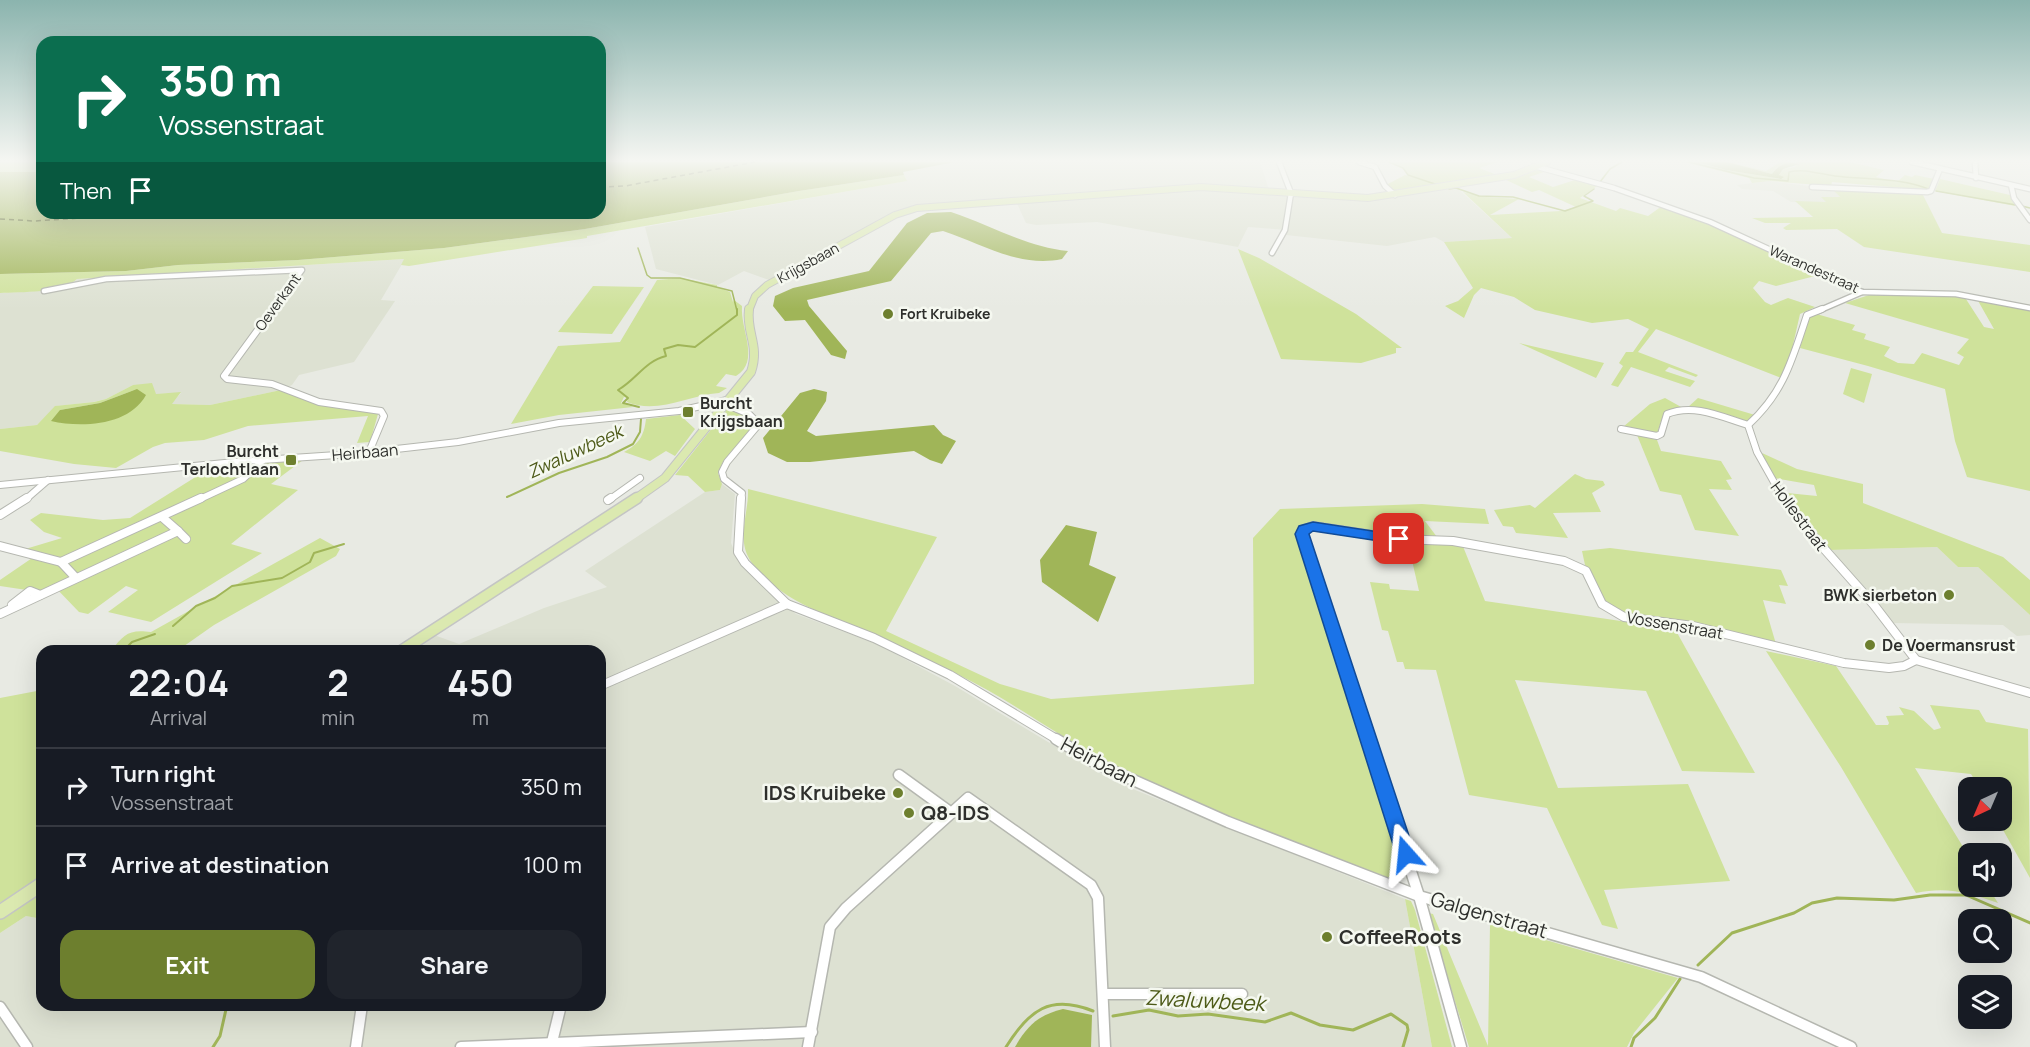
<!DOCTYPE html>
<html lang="en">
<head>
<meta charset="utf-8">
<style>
  body { margin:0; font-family:Manrope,sans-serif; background:#20242c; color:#f1f3f6; height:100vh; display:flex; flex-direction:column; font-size:22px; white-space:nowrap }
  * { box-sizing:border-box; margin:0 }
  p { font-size:20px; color:#9ea1a6 }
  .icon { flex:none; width:33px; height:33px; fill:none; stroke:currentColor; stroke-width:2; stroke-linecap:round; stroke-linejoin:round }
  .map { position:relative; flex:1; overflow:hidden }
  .panel { position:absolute; left:36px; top:645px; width:570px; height:366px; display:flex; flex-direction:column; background:#171b24; border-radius:18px; box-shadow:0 6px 24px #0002 }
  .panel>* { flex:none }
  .guide { position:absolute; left:36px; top:36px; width:570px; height:183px; border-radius:18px; box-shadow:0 6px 24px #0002; background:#0b6e4f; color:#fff; overflow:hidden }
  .needle { width:39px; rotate:224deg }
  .buttons { position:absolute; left:1958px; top:777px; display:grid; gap:12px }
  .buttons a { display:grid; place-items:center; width:54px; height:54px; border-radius:12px; background:#171b24; box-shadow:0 6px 24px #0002; font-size:30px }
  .pin { position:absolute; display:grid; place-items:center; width:51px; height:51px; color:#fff; margin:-26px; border-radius:12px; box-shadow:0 3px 9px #0006 }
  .me { position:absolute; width:66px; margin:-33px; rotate:342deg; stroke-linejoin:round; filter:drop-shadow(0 0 4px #0008) }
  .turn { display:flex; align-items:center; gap:21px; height:126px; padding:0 24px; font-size:27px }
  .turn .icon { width:78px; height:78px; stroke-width:2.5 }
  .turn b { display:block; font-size:42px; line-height:51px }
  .then { display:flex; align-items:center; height:57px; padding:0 24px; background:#0003; gap:12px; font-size:22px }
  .eta { display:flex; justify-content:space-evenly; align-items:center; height:102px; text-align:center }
  .eta b { font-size:36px; font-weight:700; line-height:42px }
  .button { display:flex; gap:12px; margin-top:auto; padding:12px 24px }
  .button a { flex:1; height:69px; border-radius:18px; background:#6d7f2e; color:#fff; font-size:24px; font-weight:700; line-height:69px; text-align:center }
  .button a+a { background:#20242c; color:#f1f3f6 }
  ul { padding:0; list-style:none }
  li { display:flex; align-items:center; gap:18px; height:78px; padding:0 24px; border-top:2px solid #363941 }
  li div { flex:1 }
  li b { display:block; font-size:22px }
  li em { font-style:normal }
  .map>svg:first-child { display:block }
  .built { fill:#dde1d2 }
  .green { fill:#cfe29b; fill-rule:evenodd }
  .water { fill:#a0b558 }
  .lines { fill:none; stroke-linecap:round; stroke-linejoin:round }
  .stream-far2 { stroke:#a0b558; stroke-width:1.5 }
  .stream-far1 { stroke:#a0b558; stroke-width:2 }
  .stream { stroke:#a0b558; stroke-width:3 }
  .ferry { stroke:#4d5a18; stroke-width:1.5; stroke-dasharray:5 4; stroke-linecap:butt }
  .minor-far3-casing { stroke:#b5b7b0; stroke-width:7 }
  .minor-far2-casing { stroke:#b5b7b0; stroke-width:8 }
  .minor-far1-casing { stroke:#b5b7b0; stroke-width:10 }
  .minor-casing { stroke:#b5b7b0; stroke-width:13 }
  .major-far3-casing { stroke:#c4c5c4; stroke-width:8 }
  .major-far2-casing { stroke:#c4c5c4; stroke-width:10 }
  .major-far1-casing { stroke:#c4c5c4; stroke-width:13 }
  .major-casing { stroke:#c4c5c4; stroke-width:16 }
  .minor-far3 { stroke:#fff; stroke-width:4.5 }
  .minor-far2 { stroke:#fff; stroke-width:6 }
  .minor-far1 { stroke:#fff; stroke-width:8 }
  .minor { stroke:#fff; stroke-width:10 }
  .major-far3 { stroke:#dbe9b0; stroke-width:6 }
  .major-far2 { stroke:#dbe9b0; stroke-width:8 }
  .major-far1 { stroke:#dbe9b0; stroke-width:10 }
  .major { stroke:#dbe9b0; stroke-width:13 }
  .route { fill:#1a73e8; stroke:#114b97; stroke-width:1.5 }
  .poi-dot { fill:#6d7f2e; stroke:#f5f8f0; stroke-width:2 }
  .labels { text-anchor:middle; stroke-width:5; stroke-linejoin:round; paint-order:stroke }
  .far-street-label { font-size:14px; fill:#2e2f2c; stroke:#f5f8f0 }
  .far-poi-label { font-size:14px; font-weight:bold; fill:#2e2f2c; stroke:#f5f8f0; text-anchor:start }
  .poi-label { font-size:16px; font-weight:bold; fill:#2e2f2c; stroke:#f5f8f0; text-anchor:start }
  .street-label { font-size:16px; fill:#2e2f2c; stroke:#f5f8f0 }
  .water-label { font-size:18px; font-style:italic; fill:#4d5a18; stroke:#f5f8f0 }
  .near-street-label { font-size:20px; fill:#2e2f2c; stroke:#f5f8f0 }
  .near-poi-label { font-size:20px; font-weight:bold; fill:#2e2f2c; stroke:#f5f8f0; text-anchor:start }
  .near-water-label { font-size:21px; font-style:italic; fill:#4d5a18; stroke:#f5f8f0 }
</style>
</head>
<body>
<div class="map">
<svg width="2030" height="1047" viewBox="0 0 2030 1047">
  <rect width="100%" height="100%" fill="#e8eae3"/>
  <g class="built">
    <polygon points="955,162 1260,162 1270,193 1372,200 1456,187 1512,238 1444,242 1435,237 1387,246 1286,235 1288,230 1248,227 1238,247 1097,222 1036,225 1026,223 1014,197 925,204 906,208 891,214 769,280 744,271 718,285 656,269 645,227 906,181 902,172"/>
    <polygon points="1769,181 1832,189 1841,198 1827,203 1791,202 1773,191 1742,189 1737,185"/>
    <polygon points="405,259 381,300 395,301 354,362 299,375 292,385 281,390 210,405 171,404 181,393 156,394 133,385 106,399 93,402 56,406 37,425 0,429 0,293 38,291 71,284 77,279"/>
    <polygon points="722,484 735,494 731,543 737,558 776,598 796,614 877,644 955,686 1113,781 1405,899 1432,1047 0,1047 0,933 26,916 42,919 42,1005 600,1005 600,651 411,651 434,635 459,644 544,608 607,587 585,571 705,492 720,490"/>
    <polygon points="1937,547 1958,567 1978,567 2030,615 2030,635 2017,636 2003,625 1893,623 1829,550"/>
  </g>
  <g class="green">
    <rect x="0" y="162" width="42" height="10"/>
    <polygon points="1392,162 1498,162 1479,168 1497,175 1395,193 1386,185 1405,175 1439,184 1408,175 1403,168"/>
    <polygon points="1684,162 1697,162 1726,170 1781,179 1779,175 1783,169 1795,167 1799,163 1793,162 1776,168 1772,174 1727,162 1766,171 1780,162 1850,162 1884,170 1876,177 1897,182 1905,175 1912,177 1915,175 1934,179 1928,190 1832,182 1831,186 1770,181 1752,183 1749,178"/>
    <polygon points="1537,170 1544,172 1529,177 1553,187 1578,179 1600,184 1580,198 1616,211 1620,208 1648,216 1662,206 1708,222 1819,275 1776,286 1759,281 1753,288 1765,302 1771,305 1788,298 1815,307 1800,314 1790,358 1781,378 1656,329 1638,352 1698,375 1696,377 1669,367 1665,371 1695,381 1690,387 1631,367 1618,387 1611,385 1623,366 1619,363 1626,352 1633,352 1649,329 1628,319 1592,323 1535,310 1514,297 1481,288 1474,295 1464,318 1445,306 1458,301 1473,288 1444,242 1512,238 1463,192 1486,197 1519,199 1490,215 1561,211 1576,207 1539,190 1532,192 1502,178"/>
    <path d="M904,175l3,6 -320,55v2l-178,28 -8,-1 3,-6 -327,20c-15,14 -56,13 -77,14v-19l126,-3 52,-6 120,-5 146,-12 141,-19 214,-38z"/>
    <polygon points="1940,179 2010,195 2015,206 1935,191"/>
    <polygon points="1832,189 1923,195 1942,233 2030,245 2030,272 1864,247 1837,229 1786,230 1783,228 1791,223 1765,223 1752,218 1813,217 1795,201 1826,202 1821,197 1840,197"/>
    <polygon points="1238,249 1259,258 1356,314 1402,348 1396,348 1396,353 1361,363 1281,359"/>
    <path d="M680,278l37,7v2l13,5 3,10 1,-2 8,6c-2,24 19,55 -6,70l-10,-2 -10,12 11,2 -8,5c-31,2 -61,22 -92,9l1,-4 -4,-1 -3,6 12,4 -74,8 -48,9 47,-78 62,-4 37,-62z"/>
    <polygon points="593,286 644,287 612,334 558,332"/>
    <polygon points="1875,293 1964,296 1984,327 1994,329 1977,299 2030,309 2030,491 1967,477 1955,441 1945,389 1868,366 1800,348 1808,316 1813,313 1855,325 1852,330 1866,334 1864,339 1890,347 1884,356 1898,363 1914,364 1922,353 1959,365 1964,357 1957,353 1969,339 1845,303"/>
    <polygon points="1519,343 1604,363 1596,378"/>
    <polygon points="1851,368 1872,374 1864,403 1843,394"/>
    <path d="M152,383l4,11 25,-2 -9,12 38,1 71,-15 92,22 5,2 -8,28 -13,1 11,-27 -120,10 -44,14 -39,3 -12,4 -37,21 -42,-4 -74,-13v-22l37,-4 18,-19 39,-4 12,-3 27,-14zM137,389l-77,34v-13l40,-7z"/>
    <polygon points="1665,398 1683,408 1664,412 1657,434 1623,427 1650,404"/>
    <polygon points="1698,398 1755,415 1749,421 1745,421 1687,408"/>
    <path d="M728,408c9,1 23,8 27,17l-32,37 -5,11 4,11 -2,6 -15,2 -17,-16 -13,-1z"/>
    <path d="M680,415l15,14 -20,27 -9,-5 -16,10 -26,-9c15,-8 20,-16 22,-33z"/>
    <polygon points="1637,435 1657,440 1661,451 1721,461 1732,479 1726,480 1732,490 1709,489 1739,536 1695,530 1681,495 1660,491"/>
    <polygon points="1762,453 1797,469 1863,484 1863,503 2003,557 2030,580 2030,615 1978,567 1958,567 1937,547 1829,550 1809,526 1787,493 1817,496 1814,485 1774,478"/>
    <polygon points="303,460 271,484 298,490 231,544 262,553 151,622 108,612 138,590 126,586 88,614 79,612 54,586 40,592 0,586 0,580 38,554 22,550 62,538 44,532 30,520 41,513 103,520 130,518 194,478 199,468"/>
    <polygon points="1575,474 1586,479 1603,481 1605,485 1592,493 1601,512 1553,513 1568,538 1516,533 1513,527 1503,526 1494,510 1530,505 1535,508"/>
    <path d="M748,489l189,48 -51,94 114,53 51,15 203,-15 -1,-146 27,-29 142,-5 63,5 4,15 -64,-3 12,16h-29l-97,-13h-8l-5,7 106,332 -2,15 -16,-1 -16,-5c-84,-35 -171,-64 -252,-104 -55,-28 -105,-67 -161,-94 -26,-12 -51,-26 -77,-37 -45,-20 -97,-32 -128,-74 -17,-23 -3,-49 -4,-74z"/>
    <path d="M320,538l20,11 -4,7 -122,69 -37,26h-66c13,-17 18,-22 40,-19z"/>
    <polygon points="1408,543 1462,544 1485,601 1675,629 1755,773 1682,771 1646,691 1515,680 1558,788 1688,784 1730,881 1604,890 1618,929 1602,925 1547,808 1469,795 1436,670 1405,669 1403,662 1397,662 1388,631 1382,630 1370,582 1389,584 1390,589 1419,591"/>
    <polygon points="1610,548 1781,570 1788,586 1779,585 1786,604 1763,600 1776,644 1684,621 1627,614 1606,604 1585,565 1582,551"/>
    <path d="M1766,651l70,15 40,59h12l1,-2 -3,-7 18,-1 -5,-8 15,4 20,19 7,-2 -11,-23 49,5 7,12 42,7 2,149 -32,-57 3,-1v-32l-22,-1 -8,-13 -56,-6 53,87v31l20,1 10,16c-28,-10 -51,-17 -82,-10l-75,-126z"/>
    <polygon points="42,690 42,877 0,903 0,698"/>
    <polygon points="42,891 42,919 26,916 0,933 0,919"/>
    <polygon points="1405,899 1411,901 1415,910 1452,1047 1432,1047"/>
    <polygon points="1428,913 1433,914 1488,1046 1490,924 1678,978 1634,1033 1627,1047 1469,1047"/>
  </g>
  <g class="water">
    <polygon points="600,162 955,162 903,172 904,175 799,191 585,229 444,248 298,260 178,265 126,271 0,274 0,172 42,172 42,213 600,213"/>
    <path d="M1697,162h30l45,12c7,-10 16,-13 28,-10l-17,5 -4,6 5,2 -3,2 -55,-9z"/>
    <path d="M951,212c40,13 75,35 117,39l-6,8c-43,9 -79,-15 -119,-28l-12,2 -40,48 -84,19 2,6 38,45 -2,8 -14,-4 -26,-35 -20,1 -12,-15 2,-10 18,-8 76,-17 38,-48 20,-10z"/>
    <path d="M137,389l9,6c-17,31 -65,33 -95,26l9,-11 40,-7z"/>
    <polygon points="814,389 827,392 826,401 807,431 816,436 934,425 943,435 956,441 942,464 930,460 914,451 810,462 787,462 768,453 763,438 800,393"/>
    <polygon points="1066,525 1097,532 1089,565 1116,577 1098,622 1042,582 1040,560"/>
    <path d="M1063,1009l29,6 -1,32h-76c12,-21 23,-32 48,-38z"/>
  </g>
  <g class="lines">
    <g class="stream-far2">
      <polyline points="1389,162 1403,168 1408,175 1438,185"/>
      <path d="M1689,162l65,16 34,3 1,-9c16,-4 30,2 46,4 32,4 65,1 96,14"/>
      <polyline points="1600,182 1610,169 1622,162"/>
      <polyline points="1449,189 1456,188 1479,196 1513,197 1565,211 1593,201 1584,196 1594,189"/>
      <polyline points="1936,191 2016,205"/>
      <polyline points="2022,206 2030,208"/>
      <polyline points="638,248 647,275 651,278 680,278 732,291 737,311"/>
    </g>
    <g class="stream-far1">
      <path d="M639,407l-16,-4 5,-5 -10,-8c18,-10 27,-29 48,-34l-2,-7 14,-4 17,2 42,-32v-6"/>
      <polyline points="507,497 559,473 607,457 633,444 640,432 641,419"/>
      <polyline points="173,626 196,606 215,598 232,586 282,578 310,562 314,553 344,544"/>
      <polyline points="123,651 132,642 155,634"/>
    </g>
    <g class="stream">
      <polyline points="1698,965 1732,933 1794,913 1812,903 1837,898 1894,900 1930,895 1966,895 2030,923"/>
      <polyline points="1113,1016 1149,1010 1178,1016 1208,1014 1265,1022 1291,1013 1320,1025 1353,1030 1391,1014 1407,1025 1408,1030 1403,1047"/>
      <polyline points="213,1047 220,1036 227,1005"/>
      <path d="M1006,1047c23,-37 44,-53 87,-36"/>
      <polyline points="1631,1047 1634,1038 1655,1018 1680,979"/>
    </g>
    <g class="ferry">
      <polyline points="600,187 625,186 755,162"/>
      <polyline points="0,219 34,221 163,213"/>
    </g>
    <g class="minor-far3-casing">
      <g id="minor-far3">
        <polyline points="1359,162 1375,167 1385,186 1395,195"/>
        <polyline points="1912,162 2030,189"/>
        <polyline points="1975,162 1976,178"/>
        <polyline points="1538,167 1614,188 1710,222 1862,292 1956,294 2030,308"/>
        <polyline points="2011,185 2014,198 2030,220"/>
        <polyline points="1812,187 1927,192 1931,191 1940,169"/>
        <polyline points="1272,253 1285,230 1291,193 1279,162"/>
        <polyline points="44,291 106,279 302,270 272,311"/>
        <polyline points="1818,311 1862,292"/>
      </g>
    </g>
    <g class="minor-far2-casing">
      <g id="minor-far2">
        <polyline points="273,309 224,376 227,379 272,384 319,402 381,411 384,416 369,452"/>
        <polyline points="725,404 749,414 759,424 727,462 722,472 724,479 742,493 741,500"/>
        <polyline points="1748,425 1757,452 1784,500"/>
        <path d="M1748,425c36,-33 44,-65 59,-110l15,-6"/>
        <path d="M1621,429l36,7 4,-2 6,-20c27,-11 55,3 81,11"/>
        <polyline points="0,485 245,461 352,454 458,442 559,423 679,411 727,400"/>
        <polyline points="25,500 48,480"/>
        <polyline points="198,500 243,479 264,459"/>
        <polyline points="609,500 640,478"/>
      </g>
    </g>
    <g class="minor-far1-casing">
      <g id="minor-far1">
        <polyline points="741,498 738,552 745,563 787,604 874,638 950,675 1058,740"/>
        <polyline points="1783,498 1819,543 1874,605 1916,660"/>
        <polyline points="608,500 611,498"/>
        <polyline points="0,515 27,498"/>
        <polyline points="178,531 186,539"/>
        <polyline points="0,546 61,562"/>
        <polyline points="76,578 61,562 201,498"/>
        <polyline points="12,605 30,591 40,595"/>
        <polyline points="0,614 178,531 162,517"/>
        <polyline points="600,686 787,604"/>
        <polyline points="1369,740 1302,534 1304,529 1313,526 1399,539 1453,541 1564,561 1586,571 1602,604 1624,617 1693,626 1844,663 1889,668 1904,666 1916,660 2030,693"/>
      </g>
    </g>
    <g class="minor-casing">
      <g id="minor">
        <polyline points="1056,739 1097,764 1228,822 1419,896 1701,977 1851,1047"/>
        <polyline points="1368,739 1419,896 1461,1047"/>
        <polyline points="899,775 950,812"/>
        <polyline points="1103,994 1242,994"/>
        <polyline points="0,1007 27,1047"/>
        <polyline points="552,1042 561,1005"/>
        <polyline points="356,1047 362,1005"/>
        <polyline points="461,1047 812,1032"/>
        <polyline points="808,1047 830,927 846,908 968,798 1091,885 1098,898 1105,1047"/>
      </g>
    </g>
    <g class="major-far3-casing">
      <polyline id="major-far3" points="749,311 755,296 767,285 895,215 917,208 1201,187 1368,198 1514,175 1547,162"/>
    </g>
    <g class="major-far2-casing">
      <path id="major-far2" d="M634,500l31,-22 86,-106c9,-27 -5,-38 -2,-63"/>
    </g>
    <g class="major-far1-casing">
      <polyline id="major-far1" points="401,651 637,498"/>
    </g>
    <g class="major-casing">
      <polyline id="major" points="0,912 42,884"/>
    </g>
    <use href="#minor-far3" class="minor-far3"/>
    <use href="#minor-far2" class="minor-far2"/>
    <use href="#minor-far1" class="minor-far1"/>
    <use href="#minor" class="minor"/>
    <use href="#major-far3" class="major-far3"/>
    <use href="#major-far2" class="major-far2"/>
    <use href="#major-far1" class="major-far1"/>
    <use href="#major" class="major"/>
  </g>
  <linearGradient id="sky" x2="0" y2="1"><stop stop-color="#8bb4ae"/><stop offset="0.52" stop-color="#f5f6f2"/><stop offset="1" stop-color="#f5f6f2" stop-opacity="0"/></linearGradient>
  <rect width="2030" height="309" fill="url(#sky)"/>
  <polygon class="route" points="1313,522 1399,535 1406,539 1399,544 1313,531 1309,534 1415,854 1412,859 1406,862 1399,859 1396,854 1295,534 1299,526"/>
  <g class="poi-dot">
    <circle cx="888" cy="314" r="6"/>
    <rect x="682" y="406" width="12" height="12" rx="3"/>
    <rect x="285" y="454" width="12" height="12" rx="3"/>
    <circle cx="1949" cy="595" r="6"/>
    <circle cx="1870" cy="645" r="6"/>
    <circle cx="898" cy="793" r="6"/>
    <circle cx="909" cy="813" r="6"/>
    <circle cx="1327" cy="937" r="6"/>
  </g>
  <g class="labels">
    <g class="far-street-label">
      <text transform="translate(808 263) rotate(-29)" y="5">Krijgsbaan</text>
      <text transform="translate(1814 269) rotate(24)" y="5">Warandestraat</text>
      <text transform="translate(278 302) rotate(-54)" y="5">Oeverkant</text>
    </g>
    <g class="far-poi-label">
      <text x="900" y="319">Fort Kruibeke</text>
    </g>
    <g class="poi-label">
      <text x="700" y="409">Burcht<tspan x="700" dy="18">Krijgsbaan</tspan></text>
      <text x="279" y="457" text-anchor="end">Burcht<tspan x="279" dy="18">Terlochtlaan</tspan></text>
      <text x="1937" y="601" text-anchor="end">BWK sierbeton</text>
      <text x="1882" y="651">De Voermansrust</text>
    </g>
    <g class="street-label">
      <text transform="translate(365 452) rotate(-5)" y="6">Heirbaan</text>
      <text transform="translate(1799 516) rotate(53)" y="6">Hollestraat</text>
      <text transform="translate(1675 625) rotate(10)" y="6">Vossenstraat</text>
    </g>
    <g class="water-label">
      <text transform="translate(575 452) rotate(-25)" y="6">Zwaluwbeek</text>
    </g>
    <g class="near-street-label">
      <text transform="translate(1099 762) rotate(28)" y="7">Heirbaan</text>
      <text transform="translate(1489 915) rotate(16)" y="7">Galgenstraat</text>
    </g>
    <g class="near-poi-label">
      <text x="886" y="800" text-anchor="end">IDS Kruibeke</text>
      <text x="921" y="820">Q8-IDS</text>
      <text x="1339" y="944">CoffeeRoots</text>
    </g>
    <g class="near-water-label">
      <text transform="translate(1205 1001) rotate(3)" y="7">Zwaluwbeek</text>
    </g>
  </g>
</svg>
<div class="buttons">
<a><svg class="needle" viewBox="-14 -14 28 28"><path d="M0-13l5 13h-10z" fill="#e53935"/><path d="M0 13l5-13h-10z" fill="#9ea1a6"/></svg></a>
<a><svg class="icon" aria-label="sound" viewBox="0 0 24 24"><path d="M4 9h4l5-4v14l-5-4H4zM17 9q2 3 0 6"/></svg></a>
<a><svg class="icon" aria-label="search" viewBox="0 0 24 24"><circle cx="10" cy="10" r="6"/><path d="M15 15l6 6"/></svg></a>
<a><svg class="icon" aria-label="layers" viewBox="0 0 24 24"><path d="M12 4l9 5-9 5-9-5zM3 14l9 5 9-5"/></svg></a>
</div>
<div class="pin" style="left:1399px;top:539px;background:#d93025"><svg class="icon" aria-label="arrive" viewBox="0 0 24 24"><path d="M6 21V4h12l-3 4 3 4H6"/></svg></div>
<svg class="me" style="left:1406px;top:854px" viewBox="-20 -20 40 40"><path d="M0-17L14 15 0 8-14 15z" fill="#1a73e8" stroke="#fff" stroke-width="4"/></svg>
<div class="guide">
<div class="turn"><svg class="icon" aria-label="right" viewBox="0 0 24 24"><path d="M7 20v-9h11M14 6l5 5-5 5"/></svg><div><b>350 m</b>Vossenstraat</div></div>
<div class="then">Then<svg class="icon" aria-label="arrive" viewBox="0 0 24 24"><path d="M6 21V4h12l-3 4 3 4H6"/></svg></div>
</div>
<section class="panel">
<div class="eta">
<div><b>22:04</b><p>Arrival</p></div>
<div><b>2</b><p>min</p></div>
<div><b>450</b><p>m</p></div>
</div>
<ul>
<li><svg class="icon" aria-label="right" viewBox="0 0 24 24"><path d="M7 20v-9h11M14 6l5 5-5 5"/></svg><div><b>Turn right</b><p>Vossenstraat</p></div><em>350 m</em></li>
<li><svg class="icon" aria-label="arrive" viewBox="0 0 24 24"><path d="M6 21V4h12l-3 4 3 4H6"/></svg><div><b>Arrive at destination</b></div><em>100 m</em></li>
</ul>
<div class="button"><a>Exit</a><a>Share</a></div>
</section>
</div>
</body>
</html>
